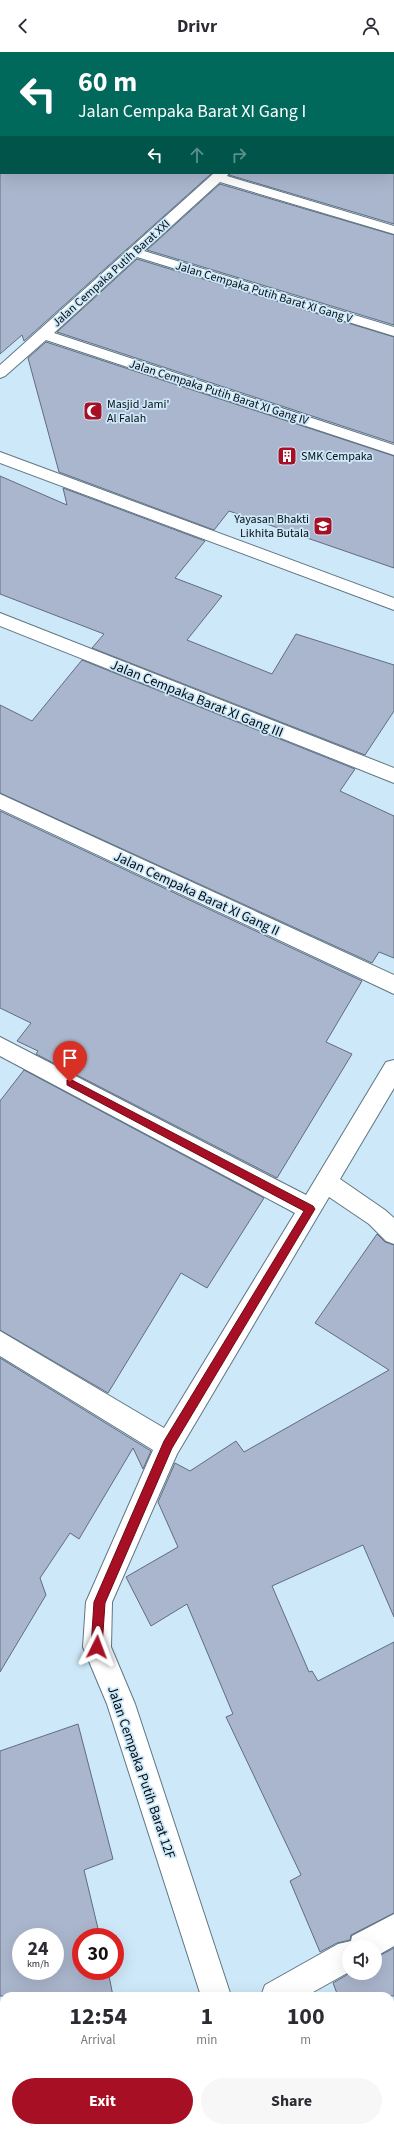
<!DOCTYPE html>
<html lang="en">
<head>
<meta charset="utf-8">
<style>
  body { margin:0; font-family:"Source Sans 3",sans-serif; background:#f7f7f7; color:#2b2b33; height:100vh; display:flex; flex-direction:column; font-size:15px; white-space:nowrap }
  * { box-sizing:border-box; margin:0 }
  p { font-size:13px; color:#7c7c81 }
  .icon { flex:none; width:22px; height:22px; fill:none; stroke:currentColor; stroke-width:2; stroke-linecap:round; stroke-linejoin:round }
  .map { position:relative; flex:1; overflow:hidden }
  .details { position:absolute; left:0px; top:1940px; width:394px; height:140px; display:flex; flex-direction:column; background:#fff; border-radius:12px 12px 0 0; box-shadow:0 4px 16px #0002 }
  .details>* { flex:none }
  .hud { position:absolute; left:0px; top:0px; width:394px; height:122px; box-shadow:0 4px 16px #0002; background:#00695c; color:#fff; overflow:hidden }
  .controls { position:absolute; left:342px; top:1888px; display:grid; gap:8px }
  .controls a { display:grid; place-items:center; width:40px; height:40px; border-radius:50%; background:#fff; box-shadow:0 4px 16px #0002; font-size:20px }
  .speed { position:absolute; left:12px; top:1876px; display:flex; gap:8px; font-size:20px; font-weight:700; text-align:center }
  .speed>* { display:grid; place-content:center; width:52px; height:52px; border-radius:50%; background:#fff; box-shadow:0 4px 16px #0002; line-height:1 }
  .speed small { font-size:10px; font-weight:400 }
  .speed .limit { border:6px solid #d22; background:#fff; color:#111 }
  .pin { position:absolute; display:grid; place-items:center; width:34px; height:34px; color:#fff; margin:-41px -17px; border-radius:50% 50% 50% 0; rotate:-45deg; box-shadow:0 0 4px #0007 }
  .pin .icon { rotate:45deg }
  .me { position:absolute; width:44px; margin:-22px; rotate:3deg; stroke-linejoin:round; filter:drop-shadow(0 0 3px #0008) }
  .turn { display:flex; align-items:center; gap:14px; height:84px; padding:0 12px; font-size:18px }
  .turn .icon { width:52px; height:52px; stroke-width:2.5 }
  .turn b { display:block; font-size:28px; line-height:34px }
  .lanes { display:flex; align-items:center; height:38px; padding:0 12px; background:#0003; justify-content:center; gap:20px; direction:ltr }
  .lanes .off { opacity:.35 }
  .eta { display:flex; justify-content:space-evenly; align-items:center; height:68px; text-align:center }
  .eta b { font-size:24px; font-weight:700; line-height:28px }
  .cta { display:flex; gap:8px; margin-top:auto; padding:8px 12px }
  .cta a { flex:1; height:46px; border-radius:24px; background:#a71024; color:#fff; font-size:16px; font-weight:700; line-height:46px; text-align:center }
  .cta a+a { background:#f7f7f7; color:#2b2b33 }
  header { display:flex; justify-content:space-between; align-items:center; height:52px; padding:0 12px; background:#fff; font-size:18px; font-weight:700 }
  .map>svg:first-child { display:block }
  .building { fill:#aab6cd; stroke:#616c80; fill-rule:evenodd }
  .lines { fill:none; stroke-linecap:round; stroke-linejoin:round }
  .minor-casing { stroke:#5e7684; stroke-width:2 }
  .minor { fill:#fff; fill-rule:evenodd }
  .route { fill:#a71024; stroke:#6d0a17 }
  .labels { text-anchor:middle; stroke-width:3.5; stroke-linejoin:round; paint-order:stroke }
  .far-street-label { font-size:12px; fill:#050d12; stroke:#cde8f8 }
  .far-poi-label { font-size:12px; fill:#050d12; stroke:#cde8f8; text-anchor:start }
  .street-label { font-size:14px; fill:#050d12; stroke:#cde8f8 }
</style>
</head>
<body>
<header><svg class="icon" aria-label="back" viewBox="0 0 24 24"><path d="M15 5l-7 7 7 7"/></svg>Drivr<svg class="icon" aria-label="person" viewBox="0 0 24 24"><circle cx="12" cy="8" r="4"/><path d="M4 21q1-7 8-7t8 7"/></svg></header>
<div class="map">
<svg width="394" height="2080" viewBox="0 0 394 2080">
  <rect width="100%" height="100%" fill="#cde8f8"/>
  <g class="building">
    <polygon points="0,121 212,121 24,289 22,283 0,302"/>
    <polygon points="230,121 394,121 394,172 229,123"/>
    <polygon points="220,132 394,183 394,273 147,198"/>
    <polygon points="137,207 394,285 394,391 57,280"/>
    <polygon points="46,290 394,404 394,516 229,459 214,478 59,420 28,306"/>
    <polygon points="0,424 67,453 63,436 205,489 175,526 222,544 187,588 272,622 296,582 394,613 394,659 365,703 92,596 104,582 0,542"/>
    <polygon points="82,608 355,717 340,739 394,764 394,906 379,900 372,911 0,741 0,653 32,669"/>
    <polygon points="0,759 362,929 326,990 352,1002 277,1126 36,1002 38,999 17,989 31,971 0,956"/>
    <polygon points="24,1018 264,1146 207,1236 181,1221 108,1341 0,1278 0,1049"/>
    <polygon points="377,1182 385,1190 394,1193 394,1565 363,1493 272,1534 309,1620 312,1619 318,1629 394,1590 394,1861 351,1883 350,1888 337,1891 320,1900 290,1829 301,1823 226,1665 233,1662 187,1552 151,1574 126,1525 178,1495 158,1450 175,1411 190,1419 236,1389 244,1400 389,1318 315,1271"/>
    <polygon points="0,1306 151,1399 143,1417 133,1396 79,1487 70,1481 40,1526 46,1543 0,1620"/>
    <path d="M78,1672l35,135 -29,11 16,67h-19v34h27l5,25h-113v-245zM21,1885h34v34h-34z"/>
    <polygon points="394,1896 394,1944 338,1944 333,1931 350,1921 375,1921 375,1906"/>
  </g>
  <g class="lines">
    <g class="minor-casing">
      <g id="minor">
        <polygon points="36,0 50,0 51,1 37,1"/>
        <polygon points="351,0 365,0 366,1 352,1"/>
        <rect x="393" y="6" width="1" height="8"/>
        <polygon points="1,9 1,17 0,18 0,10"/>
        <rect x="393" y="86" width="1" height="8"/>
        <rect x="0" y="88" width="1" height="8"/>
        <polygon points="214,121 229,121 227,124 394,174 394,182 220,130 144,199 394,275 394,284 137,205 54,281 394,393 394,403 46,288 5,324 0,326 0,313"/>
        <polygon points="0,400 394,546 394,558 0,411"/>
        <polygon points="0,561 394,716 394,731 0,574"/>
        <polygon points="0,742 394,923 394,942 0,757"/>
        <polygon points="0,985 306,1143 386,1010 394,1008 394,1036 340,1127 385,1158 394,1166 394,1192 386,1189 369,1172 329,1145 177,1402 112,1550 111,1595 135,1652 231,1944 201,1944 107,1652 83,1595 86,1550 153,1398 0,1304 0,1279 164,1376 295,1161 0,1004"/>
        <polygon points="394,1862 394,1894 375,1905 375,1895 349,1895 349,1920 306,1944 261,1944 265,1933 338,1892 351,1889 352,1884"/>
        <polygon points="246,2076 278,2076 279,2080 247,2080"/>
      </g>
    </g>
    <use href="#minor" class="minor"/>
  </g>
  <polygon class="route" points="70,1027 313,1154 315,1157 172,1396 105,1551 102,1595 101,1599 97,1601 93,1599 91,1595 94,1550 164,1389 304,1159 67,1033 67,1028"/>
  <defs>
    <g id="mosque-square" transform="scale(1)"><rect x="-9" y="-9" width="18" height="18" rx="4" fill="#a71024" stroke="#cde8f8"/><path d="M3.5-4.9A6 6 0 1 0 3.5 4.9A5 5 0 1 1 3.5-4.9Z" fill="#fff"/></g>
    <g id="building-square" transform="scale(1)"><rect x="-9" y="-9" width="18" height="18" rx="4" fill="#a71024" stroke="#cde8f8"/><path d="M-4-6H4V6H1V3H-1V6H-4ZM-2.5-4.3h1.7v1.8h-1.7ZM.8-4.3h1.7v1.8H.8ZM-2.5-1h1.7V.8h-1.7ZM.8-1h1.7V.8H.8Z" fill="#fff"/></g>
    <g id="school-square" transform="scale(1)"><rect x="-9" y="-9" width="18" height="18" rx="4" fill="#a71024" stroke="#cde8f8"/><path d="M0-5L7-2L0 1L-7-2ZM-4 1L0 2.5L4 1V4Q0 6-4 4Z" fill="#fff"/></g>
  </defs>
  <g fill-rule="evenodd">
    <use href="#mosque-square" x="93" y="359"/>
    <use href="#building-square" x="287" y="404"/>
    <use href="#school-square" x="323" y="474"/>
  </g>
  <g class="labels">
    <g class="far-street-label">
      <text transform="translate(111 221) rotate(-42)" y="4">Jalan Cempaka Putih Barat XXI</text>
      <text transform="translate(264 240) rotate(17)" y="4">Jalan Cempaka Putih Barat XI Gang V</text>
      <text transform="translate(219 340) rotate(18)" y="4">Jalan Cempaka Putih Barat XI Gang IV</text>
    </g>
    <g class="far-poi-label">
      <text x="107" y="356">Masjid Jami'<tspan x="107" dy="14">Al Falah</tspan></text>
      <text x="301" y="408">SMK Cempaka</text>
      <text x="309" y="471" text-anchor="end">Yayasan Bhakti<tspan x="309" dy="14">Likhita Butala</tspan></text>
    </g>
    <g class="street-label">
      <text transform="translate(197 646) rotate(22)" y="5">Jalan Cempaka Barat XI Gang III</text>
      <text transform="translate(197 841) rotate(25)" y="5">Jalan Cempaka Barat XI Gang II</text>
      <text transform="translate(142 1720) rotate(71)" y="5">Jalan Cempaka Putih Barat 12F</text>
    </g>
  </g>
</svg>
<div class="controls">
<a><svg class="icon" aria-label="sound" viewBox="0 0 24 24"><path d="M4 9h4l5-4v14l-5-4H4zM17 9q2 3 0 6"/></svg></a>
</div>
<div class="speed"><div>24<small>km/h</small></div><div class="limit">30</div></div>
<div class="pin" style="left:70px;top:1030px;background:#d93025"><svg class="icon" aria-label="arrive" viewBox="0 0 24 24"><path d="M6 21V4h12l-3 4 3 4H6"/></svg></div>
<svg class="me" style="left:97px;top:1595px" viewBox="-20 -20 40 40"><path d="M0-17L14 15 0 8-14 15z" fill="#a71024" stroke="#fff" stroke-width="4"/></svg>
<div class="hud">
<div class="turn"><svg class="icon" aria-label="left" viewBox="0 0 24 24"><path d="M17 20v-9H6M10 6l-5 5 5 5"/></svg><div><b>60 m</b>Jalan Cempaka Barat XI Gang I</div></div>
<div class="lanes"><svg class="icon" aria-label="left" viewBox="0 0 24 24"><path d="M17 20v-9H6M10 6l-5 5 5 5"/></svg><svg class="icon off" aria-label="ahead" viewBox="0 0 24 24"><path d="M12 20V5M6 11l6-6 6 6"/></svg><svg class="icon off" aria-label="right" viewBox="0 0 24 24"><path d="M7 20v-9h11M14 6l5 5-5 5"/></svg></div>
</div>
<section class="details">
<div class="eta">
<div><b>12:54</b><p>Arrival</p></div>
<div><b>1</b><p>min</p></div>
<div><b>100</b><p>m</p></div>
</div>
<div class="cta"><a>Exit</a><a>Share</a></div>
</section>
</div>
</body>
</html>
